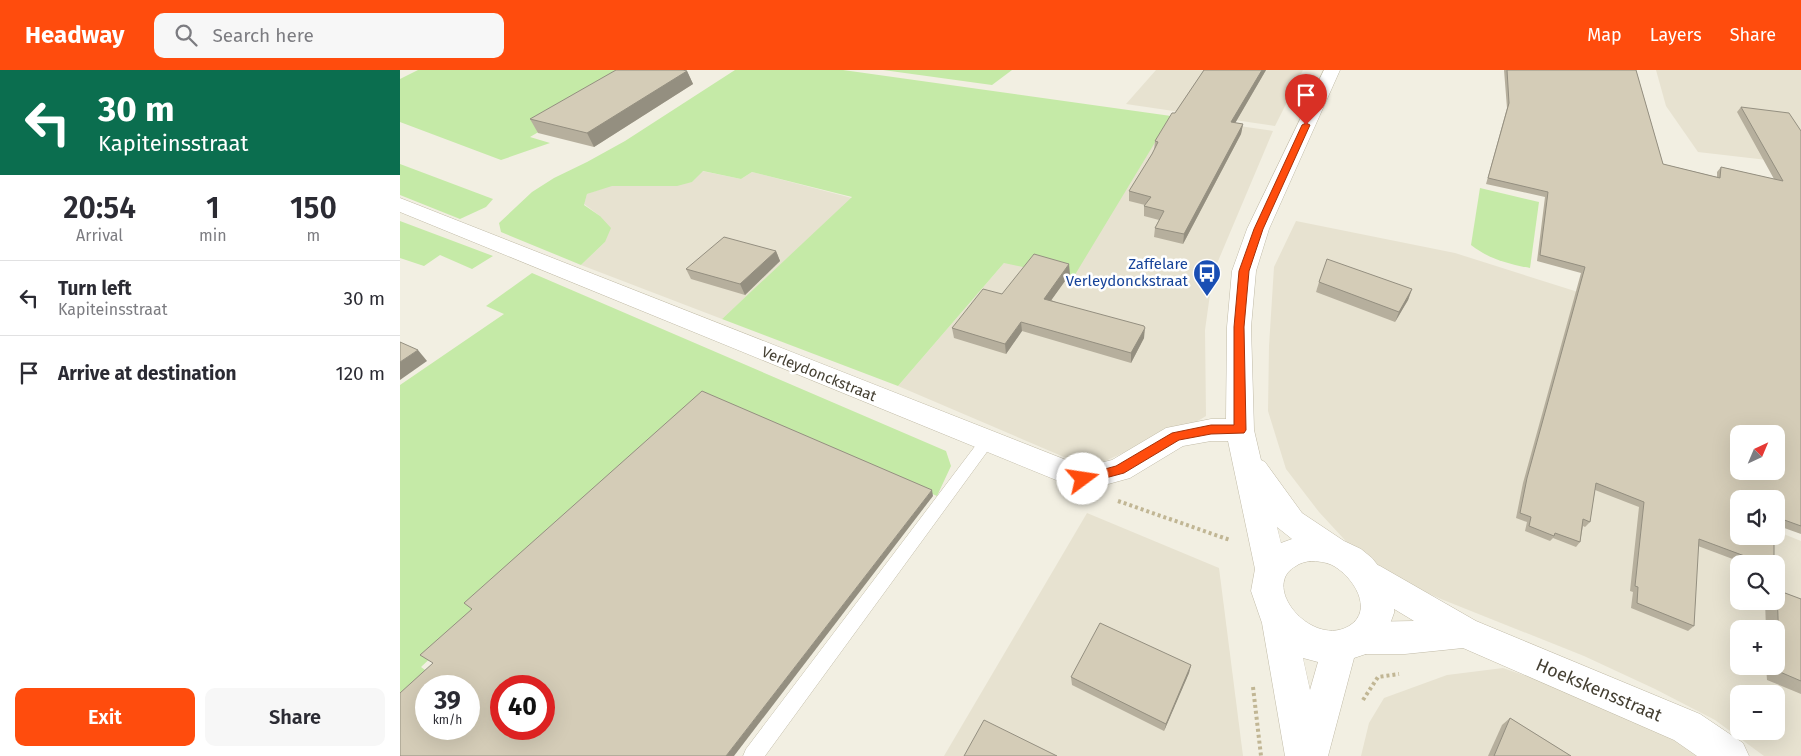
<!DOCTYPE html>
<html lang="en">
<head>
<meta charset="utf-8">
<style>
  body { margin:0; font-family:"Fira Sans",sans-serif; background:#f7f7f7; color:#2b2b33; height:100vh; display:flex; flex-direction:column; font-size:19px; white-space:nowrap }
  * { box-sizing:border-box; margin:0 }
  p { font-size:16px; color:#7c7c81 }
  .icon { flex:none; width:28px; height:28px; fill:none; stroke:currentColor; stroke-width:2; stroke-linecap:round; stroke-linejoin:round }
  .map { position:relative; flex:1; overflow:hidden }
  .panel { display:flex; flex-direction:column; background:#fff; width:400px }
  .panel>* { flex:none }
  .top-card { background:#0b6e4f; color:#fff; overflow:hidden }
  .needle { width:32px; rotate:44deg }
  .fabs { position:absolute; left:1330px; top:355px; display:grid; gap:10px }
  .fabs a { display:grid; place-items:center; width:55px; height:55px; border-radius:10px; background:#fff; box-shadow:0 5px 20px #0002; font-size:25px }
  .speed { position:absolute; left:15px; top:605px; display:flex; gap:10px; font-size:25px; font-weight:700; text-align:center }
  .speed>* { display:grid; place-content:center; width:65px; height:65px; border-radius:50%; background:#fff; box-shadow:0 5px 20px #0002; line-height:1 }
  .speed small { font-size:12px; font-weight:400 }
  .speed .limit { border:8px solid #d22; background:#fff; color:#111 }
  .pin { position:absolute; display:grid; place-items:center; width:42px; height:42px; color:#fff; margin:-51px -21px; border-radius:50% 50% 50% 0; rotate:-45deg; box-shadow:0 0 5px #0007 }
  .pin .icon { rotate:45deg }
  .me { position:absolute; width:55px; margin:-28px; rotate:76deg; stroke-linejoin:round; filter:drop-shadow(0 0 4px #0008) }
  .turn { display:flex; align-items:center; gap:18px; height:105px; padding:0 15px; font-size:22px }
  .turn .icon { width:65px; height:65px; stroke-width:2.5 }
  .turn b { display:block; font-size:35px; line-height:42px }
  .eta { display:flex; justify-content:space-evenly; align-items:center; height:85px; text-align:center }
  .eta b { font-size:30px; font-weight:600; line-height:35px }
  .cta { display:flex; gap:10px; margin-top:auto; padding:10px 15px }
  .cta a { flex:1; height:58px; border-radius:10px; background:#ff4c0d; color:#fff; font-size:20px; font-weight:600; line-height:58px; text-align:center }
  .cta a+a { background:#f7f7f7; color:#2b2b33 }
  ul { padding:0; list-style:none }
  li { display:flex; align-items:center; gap:15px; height:75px; padding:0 15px; border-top:1px solid #e1e1e2 }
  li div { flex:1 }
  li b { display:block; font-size:19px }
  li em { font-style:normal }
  header { display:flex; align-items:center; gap:30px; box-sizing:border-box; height:70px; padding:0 25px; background:#ff4c0d; color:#fff }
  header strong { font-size:24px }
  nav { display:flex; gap:28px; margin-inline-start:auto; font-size:18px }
  .search { width:350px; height:45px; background:#f7f7f7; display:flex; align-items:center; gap:12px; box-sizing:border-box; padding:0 18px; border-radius:10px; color:#7c7c81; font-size:19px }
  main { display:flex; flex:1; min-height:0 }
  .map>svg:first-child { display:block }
  .residential { fill:#e7e2d0; fill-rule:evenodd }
  .green { fill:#c5eaa7 }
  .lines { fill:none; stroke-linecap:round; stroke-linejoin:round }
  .service-casing { stroke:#c1bba7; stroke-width:1 }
  .minor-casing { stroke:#c1bba7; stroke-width:1 }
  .tertiary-casing { stroke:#c1bba7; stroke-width:1 }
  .path { stroke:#c1b694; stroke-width:4; stroke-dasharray:3 3; stroke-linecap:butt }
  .service { fill:#fff; fill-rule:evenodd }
  .minor { fill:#fff; fill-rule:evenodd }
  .tertiary { fill:#fff; fill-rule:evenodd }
  .wall { fill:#b6af9d }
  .shaded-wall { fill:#948f80 }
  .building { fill:#d4ccb7; stroke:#948f80; fill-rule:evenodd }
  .route { fill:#ff4c0d; stroke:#a63108 }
  .labels { text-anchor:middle; stroke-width:5; stroke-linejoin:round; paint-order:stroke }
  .transit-label { font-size:15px; fill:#164399; stroke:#fff; text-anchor:end }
  .street-label { font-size:15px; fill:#443f32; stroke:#fff }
  .near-street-label { font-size:18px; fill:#443f32; stroke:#fff }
</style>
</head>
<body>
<header>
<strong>Headway</strong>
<div class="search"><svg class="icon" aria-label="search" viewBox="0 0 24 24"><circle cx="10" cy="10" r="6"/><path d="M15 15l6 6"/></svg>Search here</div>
<nav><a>Map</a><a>Layers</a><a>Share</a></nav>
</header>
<main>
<section class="panel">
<div class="top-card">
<div class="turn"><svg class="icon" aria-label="left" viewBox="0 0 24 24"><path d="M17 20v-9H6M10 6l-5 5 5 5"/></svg><div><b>30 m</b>Kapiteinsstraat</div></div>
</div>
<div class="eta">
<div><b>20:54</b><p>Arrival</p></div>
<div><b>1</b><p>min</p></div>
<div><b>150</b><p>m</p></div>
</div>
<ul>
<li><svg class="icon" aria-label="left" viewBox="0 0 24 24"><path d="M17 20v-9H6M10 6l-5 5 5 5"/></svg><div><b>Turn left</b><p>Kapiteinsstraat</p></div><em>30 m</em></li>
<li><svg class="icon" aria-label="arrive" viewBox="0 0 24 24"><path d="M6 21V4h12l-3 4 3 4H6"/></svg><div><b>Arrive at destination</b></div><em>120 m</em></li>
</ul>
<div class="cta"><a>Exit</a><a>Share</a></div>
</section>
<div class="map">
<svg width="1401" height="686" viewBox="0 0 1401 686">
  <rect width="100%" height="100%" fill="#f2efe2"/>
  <g class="residential">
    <polygon points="756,0 903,0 875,56 726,34"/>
    <polygon points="1256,0 1401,0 1401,94 1298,82 1266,36"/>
    <polygon points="771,46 873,61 813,203 805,260 806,346 788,357 743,374 703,392 678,393 498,316 604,193"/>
    <polygon points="302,101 341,109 352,102 452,128 322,249 181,195 205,172 200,146 184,134 187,124 212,115 292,112"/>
    <path d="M896,151l159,32 123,39 161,244h37v-5l25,10v215h-37l-49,-36 -60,-31 -71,-33 -143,-57 -45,-20 -41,-28 -36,-39 -33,-43 -18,-58 1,-65 5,-79zM1339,494h37v37h-37zM1339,559h37v37h-37zM1339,624h37v37h-37z"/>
    <polygon points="687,443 819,498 843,686 544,686"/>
    <polygon points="1103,598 1169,621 1260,662 1303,686 961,686 969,653 984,628 1047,605"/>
  </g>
  <g class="green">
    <polygon points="18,0 243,0 130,67 150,73 101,90 0,52 0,9"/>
    <polygon points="335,0 443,0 771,46 673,208 604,193 498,316 322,249 452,127 352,102 341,109 303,101 292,112 277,116 212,116 187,124 184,135 200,146 211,158 205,172 181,195 101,162 99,153 132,122 154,108 187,92 225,71"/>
    <polygon points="483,0 612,0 592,15"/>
    <polygon points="0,94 93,129 86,137 60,149 0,125"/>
    <path d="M1080,118l59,14 -9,66c-22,-4 -41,-9 -59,-23z"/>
    <polygon points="0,151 93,186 72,199 40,185 24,196 0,188"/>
    <polygon points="132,203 546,381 551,396 537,426 307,327 21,597 32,605 0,635 0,315 104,244 86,236"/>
  </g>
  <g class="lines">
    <g class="service-casing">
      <polygon id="service" points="587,365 592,367 594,371 592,375 365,686 343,686 346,679 582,367"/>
    </g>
    <g class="minor-casing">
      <polygon id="minor" points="968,491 980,496 1076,551 1300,644 1343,673 1349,686 1297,686 1274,670 1063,578 1005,584 962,584 950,580 945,568 950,556 962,552 1014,551 956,516 952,506 956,496"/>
    </g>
    <g class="tertiary-casing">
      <path id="tertiary" d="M924,0h16l-71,159 -13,42 -5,56 3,103 7,30 4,2 37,51 42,28 17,8 11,9 8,10 11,21 3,12v12l-8,22 -8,10 -12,9 -12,4 -26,98h-43l-23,-133 -11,-32 4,-22 -27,-128h-17l-28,5 -53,32 -47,13 -683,-279v-14l684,269 28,-7 54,-32 45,-9h15l1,-92 5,-56 15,-42zM877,457l15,12 -11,4zM910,491c7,0 16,1 22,4 21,11 43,45 17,61 -37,22 -90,-40 -53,-60 4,-3 9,-4 14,-5zM903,588l15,4 -8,28z"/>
    </g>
    <g class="path">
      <polyline points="718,431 830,470"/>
      <polyline points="853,617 861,686"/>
      <polyline points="963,630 978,607 999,604"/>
    </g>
    <use href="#service" class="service"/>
    <use href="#minor" class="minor"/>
    <use href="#tertiary" class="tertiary"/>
  </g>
  <g class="wall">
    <polygon points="804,0 866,0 835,53 843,54 841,64 783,174 754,167 755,158 759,150 744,146 744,136 745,135 729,131 729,121 754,81 755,71 775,43"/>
    <polygon points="1104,0 1236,0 1263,94 1317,107 1317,102 1321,97 1374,109 1337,42 1341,37 1401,61 1401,464 1376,455 1376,429 1339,429 1374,494 1346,494 1298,476 1294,556 1288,561 1231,538 1233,522 1230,521 1239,437 1195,420 1190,452 1185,457 1183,456 1180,472 1176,477 1153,468 1150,471 1125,461 1127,452 1116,448 1123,413 1181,203 1137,191 1145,127 1086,114 1107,38"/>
    <polygon points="287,1 293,14 194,77 138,63 130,49"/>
    <polygon points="376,181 380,191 345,225 291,209 286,199"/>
    <polygon points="670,204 651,230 744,268 731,293 622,261 606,284 554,268 552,258 602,224"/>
    <polygon points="919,212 1012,219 1008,230 995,252 916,222"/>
    <polygon points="1377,520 1401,529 1401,624 1367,610 1366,596 1376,596 1376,559 1366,559 1365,531 1376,531 1376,521"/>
    <polygon points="791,595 789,603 764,661 672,615 671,607"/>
    <polygon points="1110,648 1171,686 1088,686 1102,655"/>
  </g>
  <g class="shaded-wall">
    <polygon points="862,0 866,0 830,62 831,52"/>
    <polygon points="287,1 293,14 194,77 187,63"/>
    <polygon points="843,54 841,64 783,174 784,164"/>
    <polygon points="376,181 380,191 345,225 340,214"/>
    <polygon points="669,194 670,204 645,239 644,229"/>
    <polygon points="1012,219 1008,230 995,252 999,242"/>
    <polygon points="621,252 622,261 606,284 605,274"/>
    <polygon points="745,258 744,268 731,293 731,283"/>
    <polygon points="18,280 27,291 0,310 0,292"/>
    <polygon points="532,420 533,426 334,686 326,686"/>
    <polygon points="791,595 789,603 764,661 766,654"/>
  </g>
  <g class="building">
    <polygon points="216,0 283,0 287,1 187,63 130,49"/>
    <polygon points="804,0 862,0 831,52 843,54 784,164 755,158 764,141 744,136 751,127 729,121 752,84 758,72 755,71 772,43 775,43"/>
    <path d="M1107,0h129l27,94 57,14 1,-11 62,14 -42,-74 48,6 12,18v395l-25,-9v-18h-37v37h35v28h-8l-67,-25 -5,87 -57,-23 1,-16 -3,-1 9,-84 -48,-19 -6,39 -7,-3 -3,23 -25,-9 -1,3 -25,-10 2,-9 -11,-4 7,-35 58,-211 -45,-12 8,-63 -60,-14 21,-75zM1339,364h37v37h-37z"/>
    <polygon points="324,167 376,181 340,214 286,199"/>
    <polygon points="634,184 669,194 644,229 744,256 745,258 731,283 621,252 605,274 552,258 583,219 602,224"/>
    <polygon points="927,189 1012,219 999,242 919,212"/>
    <polygon points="0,272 18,280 0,292"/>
    <path d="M302,321l230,99 -206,266h-326v-63l33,-30 -13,-8 52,-46 -8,-6zM26,616h43v43h-43zM101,616h43v43h-43z"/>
    <polygon points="1377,520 1401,529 1401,611 1380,602"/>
    <polygon points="700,553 791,595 766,654 671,607"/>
    <polygon points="1110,648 1171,686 1094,686"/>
    <polygon points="584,650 657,686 564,686"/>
  </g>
  <polygon class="route" points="906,53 910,55 863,159 849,201 844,257 846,360 844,363 811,364 779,370 724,403 683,414 679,413 677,409 679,406 716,396 772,363 811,355 834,355 834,257 839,201 854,159 902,55"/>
  <defs>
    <g id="bus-pin" transform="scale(1.4375)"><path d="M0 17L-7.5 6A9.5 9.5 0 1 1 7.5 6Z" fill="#1a4fb4" stroke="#fff"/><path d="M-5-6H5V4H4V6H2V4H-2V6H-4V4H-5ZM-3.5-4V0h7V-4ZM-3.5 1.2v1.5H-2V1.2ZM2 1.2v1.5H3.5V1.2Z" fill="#fff"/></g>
  </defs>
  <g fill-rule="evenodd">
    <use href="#bus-pin" x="807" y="203"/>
  </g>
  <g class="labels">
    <g class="transit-label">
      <text x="788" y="199">Zaffelare<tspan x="788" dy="17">Verleydonckstraat</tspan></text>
    </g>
    <g class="street-label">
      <text transform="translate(419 304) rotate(22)" y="5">Verleydonckstraat</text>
    </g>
    <g class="near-street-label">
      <text transform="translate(1199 620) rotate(23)" y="6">Hoekskensstraat</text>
    </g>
  </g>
</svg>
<div class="fabs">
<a><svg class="needle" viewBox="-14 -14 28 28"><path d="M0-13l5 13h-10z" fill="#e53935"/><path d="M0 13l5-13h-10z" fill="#7c7c81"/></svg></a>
<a><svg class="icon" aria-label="sound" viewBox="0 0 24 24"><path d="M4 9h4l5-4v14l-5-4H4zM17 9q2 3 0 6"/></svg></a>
<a><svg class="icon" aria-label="search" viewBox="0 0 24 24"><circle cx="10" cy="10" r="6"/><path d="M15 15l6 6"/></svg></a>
<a>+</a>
<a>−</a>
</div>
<div class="speed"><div>39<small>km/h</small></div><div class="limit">40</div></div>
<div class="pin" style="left:906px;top:55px;background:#d93025"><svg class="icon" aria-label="arrive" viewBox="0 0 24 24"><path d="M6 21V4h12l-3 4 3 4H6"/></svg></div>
<svg class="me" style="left:683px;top:409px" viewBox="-20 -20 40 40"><circle r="19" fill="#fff"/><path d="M0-13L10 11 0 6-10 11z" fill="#ff4c0d"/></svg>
</div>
</main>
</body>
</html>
